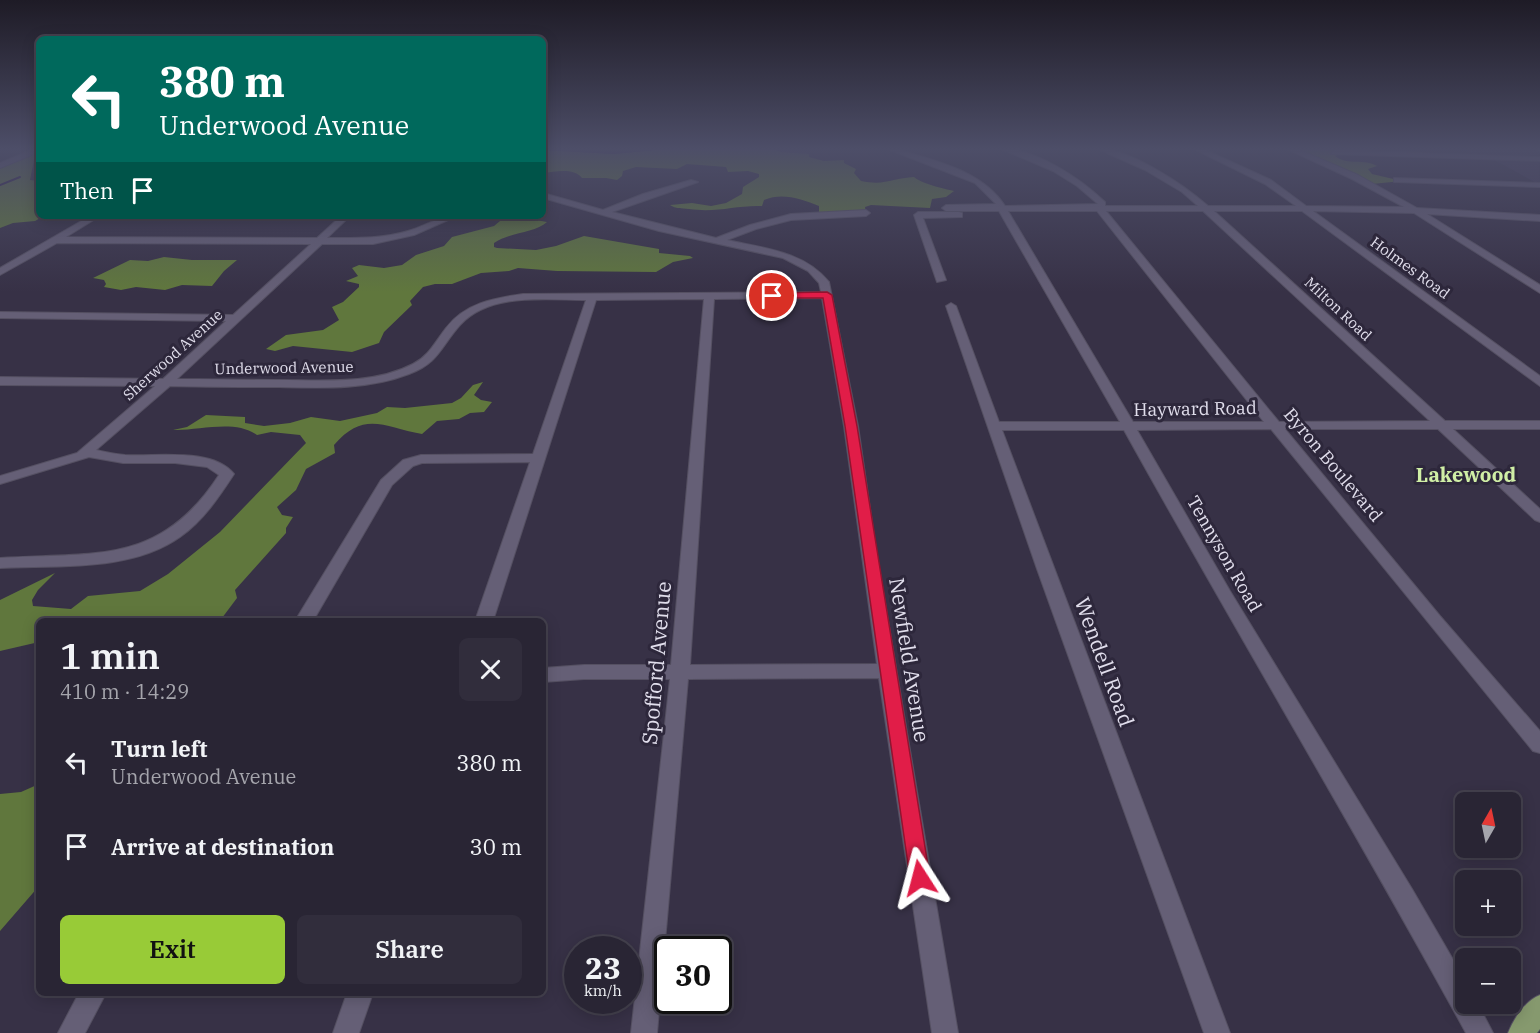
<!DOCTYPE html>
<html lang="en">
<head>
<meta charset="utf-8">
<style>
  body { margin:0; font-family:"IBM Plex Serif",serif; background:#312d3c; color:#f1f3f6; height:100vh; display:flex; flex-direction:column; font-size:22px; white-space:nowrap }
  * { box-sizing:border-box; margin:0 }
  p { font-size:20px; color:#a5a5ac }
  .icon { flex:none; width:33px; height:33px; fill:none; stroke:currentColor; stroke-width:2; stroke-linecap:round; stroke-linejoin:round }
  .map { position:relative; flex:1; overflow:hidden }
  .sheet { position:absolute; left:36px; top:618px; width:510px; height:378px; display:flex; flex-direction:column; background:#292534; border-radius:9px; box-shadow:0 3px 15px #0003,0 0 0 2px #45424f }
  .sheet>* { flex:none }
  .guide { position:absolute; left:36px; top:36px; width:510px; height:183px; border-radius:9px; box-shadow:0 3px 15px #0003,0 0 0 2px #45424f; background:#00695c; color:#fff; overflow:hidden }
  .needle { width:39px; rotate:9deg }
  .buttons { position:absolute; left:1455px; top:792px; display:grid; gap:12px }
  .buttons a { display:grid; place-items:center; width:66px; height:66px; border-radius:9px; background:#292534; box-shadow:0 3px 15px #0003,0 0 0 2px #45424f; font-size:30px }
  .speed { position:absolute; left:564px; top:936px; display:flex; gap:12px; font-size:30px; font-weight:700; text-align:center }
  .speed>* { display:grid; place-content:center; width:78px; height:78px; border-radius:50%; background:#292534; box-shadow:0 3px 15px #0003,0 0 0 2px #45424f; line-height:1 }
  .speed small { font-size:15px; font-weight:400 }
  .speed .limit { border:3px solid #111; border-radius:9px; background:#fff; color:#111 }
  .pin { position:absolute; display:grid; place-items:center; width:51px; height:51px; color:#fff; margin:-26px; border:3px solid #fff; border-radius:50%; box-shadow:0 2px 6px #0007 }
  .me { position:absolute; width:66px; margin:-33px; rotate:351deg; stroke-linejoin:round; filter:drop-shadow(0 0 4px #0008) }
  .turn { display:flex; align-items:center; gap:21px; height:126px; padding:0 24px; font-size:27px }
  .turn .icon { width:78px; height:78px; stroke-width:2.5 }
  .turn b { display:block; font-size:42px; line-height:51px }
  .then { display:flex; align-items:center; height:57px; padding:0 24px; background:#0003; gap:12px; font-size:22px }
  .round { display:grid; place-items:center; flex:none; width:63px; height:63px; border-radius:9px; background:#312d3c }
  .summary { display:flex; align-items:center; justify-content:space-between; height:102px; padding:0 24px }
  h1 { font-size:36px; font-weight:600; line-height:45px }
  .action { display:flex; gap:12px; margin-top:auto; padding:12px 24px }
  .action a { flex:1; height:69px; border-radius:9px; background:#98cb37; color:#111; font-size:24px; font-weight:600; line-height:69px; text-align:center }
  .action a+a { background:#312d3c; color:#f1f3f6 }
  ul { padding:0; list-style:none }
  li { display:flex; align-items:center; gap:18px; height:84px; padding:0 24px }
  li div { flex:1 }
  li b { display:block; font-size:22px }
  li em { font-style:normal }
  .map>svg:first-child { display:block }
  .built { fill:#413954 }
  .forest { fill:#60773d }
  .water { fill:#2a1848 }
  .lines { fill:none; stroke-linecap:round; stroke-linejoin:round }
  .stream { stroke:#2a1848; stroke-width:2 }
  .minor-casing { stroke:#555062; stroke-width:2 }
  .major-casing { stroke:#555062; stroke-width:2 }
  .minor { fill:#655f76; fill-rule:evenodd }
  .major { fill:#86996e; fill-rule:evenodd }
  .route { fill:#e11d48; stroke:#92132f; stroke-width:1.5 }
  .labels { text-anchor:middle; stroke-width:6; stroke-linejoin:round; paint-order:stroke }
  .far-street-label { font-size:15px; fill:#e1deec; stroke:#2d273b }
  .street-label { font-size:18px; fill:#e1deec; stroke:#2d273b }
  .neighbourhood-label { font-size:20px; font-weight:bold; fill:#d0efa6; stroke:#2d273b }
  .near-street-label { font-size:21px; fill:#e1deec; stroke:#2d273b }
</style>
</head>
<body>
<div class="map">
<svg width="1540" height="1033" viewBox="0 0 1540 1033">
  <rect width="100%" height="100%" fill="#373146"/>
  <polygon class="built" points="1463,148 1539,148 1540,185 1489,157 1478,157"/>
  <g class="forest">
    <path d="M676,148h93l12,4 28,2v3l15,4 20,-1v3l12,6 -2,4 7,8c24,5 32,-3 53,-4 6,6 30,12 40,14l-8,6 -14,2 -2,9 -59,-3 -6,2 1,6 -47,1v-8c-17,-7 -37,-14 -55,-6l-2,6c-27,-1 -44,7 -73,3 -8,-1 -13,0 -19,-4l22,-2 19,3 15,-3 16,-9 1,-7 16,-10v-3l-11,-3 -20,1 -2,-5 -39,-3 -10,5 -41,-2 -13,4 -1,5 -5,4 -11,-2h-24c-9,-11 -27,-6 -39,-5v-23l71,4z"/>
    <path d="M1291,148h22l30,4 -8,4c13,10 29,2 42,10l-9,3 4,5 30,7 -30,3z"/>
    <polygon points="39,150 39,158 34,160 30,180 39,181 39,216 44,216 35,221 13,223 0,228 0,166"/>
    <path d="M506,216h31l-1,4 11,2c-12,11 -37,10 -53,21v4l3,1 39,2 20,-4 28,-10 75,13v4l31,3 3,2 -20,4 -17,10 -99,-1 -39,-3 -9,3 -28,2 -29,11h-17l-12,3 -13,14 2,4 -28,27 -5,11 -27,9 -59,-6 -18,5 -9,-2 20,-14 37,-5 16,-10 -7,-13 11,-5 16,-15v-3l-13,-3 12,-5 -6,-8 7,-3 25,3 18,-3 14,-10 28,-9 8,-9 42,-11z"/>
    <polygon points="164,257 192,260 237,260 224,271 212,286 182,285 165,290 136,287 121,290 104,287 106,284 104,280 93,278 130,260 148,261"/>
    <path d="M483,382l-9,13 7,5 11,2 -8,10 -14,1 -11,6 -22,2 -15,13c-38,-7 -58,-24 -88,11l1,8 -29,16 -10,21 -19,17 5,8 11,2 -7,11v5l-51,57 2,8 -15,20 1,3h-184v21l-39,9v-51l55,-27 -17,17 -6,10 1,6 38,3 17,-13 52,-5 28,-17 52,-42 86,-89 -6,-8 -29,-3 -14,3c-23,-16 -58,-4 -84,-5l14,-3 19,-12 39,2v6l19,3 26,-3 21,-6 29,4 37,-8 10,-6 18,1 47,-5 9,-5 12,-13z"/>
    <polygon points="39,784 39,829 36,844 39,847 39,886 0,931 0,794 21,792"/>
  </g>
  <polygon class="water" points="543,148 676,148 614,154 543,150"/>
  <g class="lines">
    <polyline class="stream" points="0,185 20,177"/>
    <g class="minor-casing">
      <g id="minor">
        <polygon points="36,148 39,148 39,152 0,168 0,163"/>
        <path d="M885,148h9c39,13 87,21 111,58l93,-2 -21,-18 -24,-15 -54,-23c36,0 81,30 106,54v4h93l-16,-14 -37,-22 -49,-22c33,0 87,36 112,58h88l-31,-22 -73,-36h9l70,32 35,26 98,1 -52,-28 -67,-31h10l63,27 59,33 123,7v6l-113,-7 113,71v8l-126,-80 -101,-2 227,165v10l-238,-175h-88l231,210h95v8h-87l87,80v13l-5,-2 -97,-91h-153l155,187 100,115v22l-7,-2 -262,-322 -134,1 93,161 182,298 54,93v22h12l15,29h-27c-111,-203 -230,-401 -342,-603h-122l228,603h-26l-167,-464 -91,-263 5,-3 5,3 43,116h121l-121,-211h-53l-4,-3 4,-3 50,-1 -21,-21zM1008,211h89l167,211h-131zM1106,211h97l227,210 -151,1z"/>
        <polygon points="1334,150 1540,157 1540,161 1331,154"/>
        <polygon points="1394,178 1540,183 1540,187 1397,182 1394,182"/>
        <path d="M691,180l7,2 -86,30 104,26 34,-13 41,-11 75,-4 4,3 -4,3 -75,4 -35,9 -29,11c36,8 77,11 102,42l29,144 18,124 82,483h-26l-53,-355 -191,1 -31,354h-26l39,-354h-86l-41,3v-14l41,-3h87l33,-366 -108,1 -103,321h-18l55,-159 -108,1 -9,3 -21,19 -79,136h-18l86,-141 22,-20 18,-5 112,-1 53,-154c-40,0 -96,-8 -126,25 -19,21 -21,38 -51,49 -41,16 -87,14 -130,13 -37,0 -73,0 -109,-1l-74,64c10,2 19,4 29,5 32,2 87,-8 109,19 -15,23 -31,47 -54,63 -49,35 -122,28 -180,31v-10c95,-6 160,8 219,-83l-12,-8 -32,-4h-52l-34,-6 -89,27v-8l77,-23 78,-67 -155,-1v-8l163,2 63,-58 -226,-3v-6l233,3 78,-71 -254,-1 -57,32v-7l90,-52h10l-34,21 251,1 24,-22h9l-23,22c28,0 54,1 81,-7 17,-5 31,-15 49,-15l-43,19 -41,9h-51l-145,135c34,0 67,1 101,1 43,0 95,5 135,-16 16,-8 22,-22 33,-36 19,-25 48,-30 77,-34l298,-2 -2,-9 -11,-12 -25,-13 -124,-27 -116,-33v-5l60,17 40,-16zM822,298l22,128 33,238 -187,1 24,-366z"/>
        <polygon points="959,212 962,213 962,217 923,218 946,280 937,282 914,215 918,212"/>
        <polygon points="79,993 106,993 85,1033 58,1033"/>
        <polygon points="347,993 373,993 359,1033 333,1033"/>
      </g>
    </g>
    <g class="major-casing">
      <g id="major">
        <polygon points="1534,148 1540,148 1540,151"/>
        <path d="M1540,995v34l-3,4h-29c6,-15 17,-32 32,-38z"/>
      </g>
    </g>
    <use href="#minor" class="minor"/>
    <use href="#major" class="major"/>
  </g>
  <linearGradient id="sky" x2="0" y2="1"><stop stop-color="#1e1b26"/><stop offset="0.51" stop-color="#4d4e68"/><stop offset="1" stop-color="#4d4e68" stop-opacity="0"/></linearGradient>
  <rect width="1540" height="292" fill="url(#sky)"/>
  <polygon class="route" points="827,292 832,295 857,426 930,878 927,884 920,887 913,884 910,878 845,426 823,298 772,298 767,296 772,293"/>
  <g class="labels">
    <g class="far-street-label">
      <text transform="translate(1410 268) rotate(36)" y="5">Holmes Road</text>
      <text transform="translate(1338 309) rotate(43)" y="5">Milton Road</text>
      <text transform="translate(173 355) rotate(-42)" y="5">Sherwood Avenue</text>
      <text transform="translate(284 368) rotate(-1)" y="5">Underwood Avenue</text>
    </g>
    <g class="street-label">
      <text transform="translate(1195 409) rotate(-1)" y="6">Hayward Road</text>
      <text transform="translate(1333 465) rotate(50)" y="6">Byron Boulevard</text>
      <text transform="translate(1224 554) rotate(60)" y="6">Tennyson Road</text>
    </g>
    <g class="neighbourhood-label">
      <text x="1466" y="482">Lakewood</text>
    </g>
    <g class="near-street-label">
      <text transform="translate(909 660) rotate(81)" y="7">Newfield Avenue</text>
      <text transform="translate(1104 662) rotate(70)" y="7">Wendell Road</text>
      <text transform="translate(657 663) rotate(-85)" y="7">Spofford Avenue</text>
    </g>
  </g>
</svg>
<div class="buttons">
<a><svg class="needle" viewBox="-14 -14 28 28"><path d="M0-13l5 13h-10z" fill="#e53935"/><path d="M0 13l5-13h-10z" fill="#a5a5ac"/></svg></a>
<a>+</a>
<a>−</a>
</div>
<div class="speed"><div>23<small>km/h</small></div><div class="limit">30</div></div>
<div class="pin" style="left:772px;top:296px;background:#d93025"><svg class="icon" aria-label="arrive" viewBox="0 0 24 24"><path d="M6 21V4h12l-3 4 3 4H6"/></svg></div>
<svg class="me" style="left:920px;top:878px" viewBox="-20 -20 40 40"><path d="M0-17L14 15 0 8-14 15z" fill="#e11d48" stroke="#fff" stroke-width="4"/></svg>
<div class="guide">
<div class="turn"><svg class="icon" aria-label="left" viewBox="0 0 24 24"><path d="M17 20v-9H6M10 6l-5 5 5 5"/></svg><div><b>380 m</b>Underwood Avenue</div></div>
<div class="then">Then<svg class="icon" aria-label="arrive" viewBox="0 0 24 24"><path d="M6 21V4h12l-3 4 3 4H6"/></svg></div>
</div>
<section class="sheet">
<div class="summary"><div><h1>1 min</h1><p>410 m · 14:29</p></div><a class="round"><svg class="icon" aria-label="close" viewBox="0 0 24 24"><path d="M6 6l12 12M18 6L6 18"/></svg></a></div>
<ul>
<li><svg class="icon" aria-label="left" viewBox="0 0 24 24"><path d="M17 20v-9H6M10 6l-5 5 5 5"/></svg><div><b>Turn left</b><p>Underwood Avenue</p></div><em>380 m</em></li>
<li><svg class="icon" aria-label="arrive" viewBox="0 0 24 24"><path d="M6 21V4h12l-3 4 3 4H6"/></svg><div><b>Arrive at destination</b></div><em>30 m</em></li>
</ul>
<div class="action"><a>Exit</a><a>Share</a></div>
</section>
</div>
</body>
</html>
